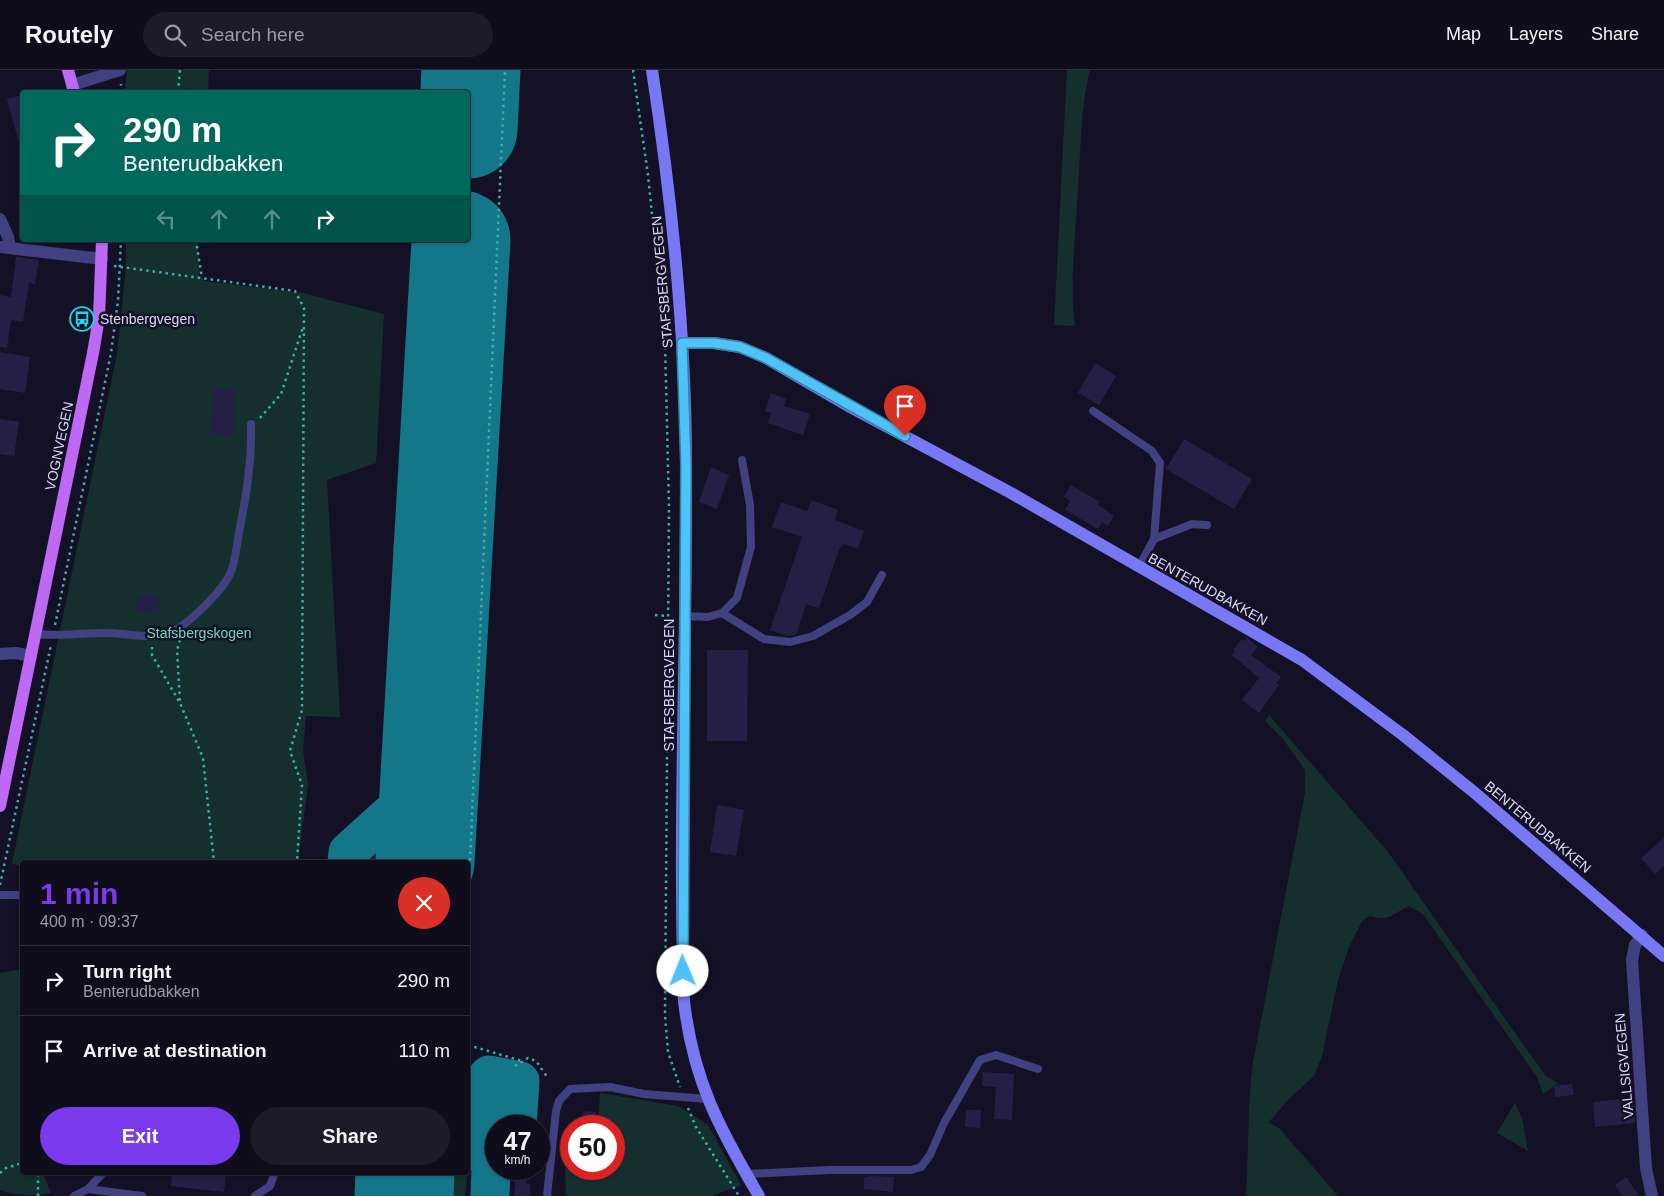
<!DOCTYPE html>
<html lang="en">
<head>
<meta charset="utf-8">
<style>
  body { margin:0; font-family:Arial,sans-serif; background:#1d1b29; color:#f1f3f6; height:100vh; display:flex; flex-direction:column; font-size:19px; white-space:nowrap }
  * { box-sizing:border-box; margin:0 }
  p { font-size:16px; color:#9b9ca3 }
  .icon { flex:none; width:28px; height:28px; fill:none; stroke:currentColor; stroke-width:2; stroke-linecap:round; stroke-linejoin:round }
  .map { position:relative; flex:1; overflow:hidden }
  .panel { position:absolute; left:20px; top:790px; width:450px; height:315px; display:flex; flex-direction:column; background:#0f0d1c; border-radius:5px; box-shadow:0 1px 4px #0004,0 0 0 1px #2f2d3b }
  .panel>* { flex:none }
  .banner { position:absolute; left:20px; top:20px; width:450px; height:152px; border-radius:5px; box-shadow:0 1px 4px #0004,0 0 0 1px #2f2d3b; background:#00695c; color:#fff; overflow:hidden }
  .speed { position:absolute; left:485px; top:1045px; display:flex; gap:10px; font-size:25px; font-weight:700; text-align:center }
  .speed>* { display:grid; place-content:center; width:65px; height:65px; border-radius:50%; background:#0f0d1c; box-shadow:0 1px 4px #0004,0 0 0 1px #2f2d3b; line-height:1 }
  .speed small { font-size:12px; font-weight:400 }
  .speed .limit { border:8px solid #d22; background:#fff; color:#111 }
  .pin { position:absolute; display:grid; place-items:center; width:42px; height:42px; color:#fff; margin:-51px -21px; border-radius:50% 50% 50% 0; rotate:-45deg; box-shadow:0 0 5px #0007 }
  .pin .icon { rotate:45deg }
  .me { position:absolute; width:55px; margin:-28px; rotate:359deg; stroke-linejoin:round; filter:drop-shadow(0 0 4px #0008) }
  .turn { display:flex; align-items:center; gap:18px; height:105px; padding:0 20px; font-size:22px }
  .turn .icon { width:65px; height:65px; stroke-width:2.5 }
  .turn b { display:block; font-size:35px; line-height:42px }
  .lanes { display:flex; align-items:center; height:48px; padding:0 20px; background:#0003; justify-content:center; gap:25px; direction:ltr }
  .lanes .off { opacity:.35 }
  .round { display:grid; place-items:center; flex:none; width:52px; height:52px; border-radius:26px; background:#1d1b29 }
  .head { display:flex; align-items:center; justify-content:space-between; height:85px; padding:0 20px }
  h1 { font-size:30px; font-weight:700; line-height:38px; color:#7c3aed }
  .cta { display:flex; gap:10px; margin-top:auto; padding:10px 20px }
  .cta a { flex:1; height:58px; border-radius:30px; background:#7c3aed; color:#fff; font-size:20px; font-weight:700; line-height:58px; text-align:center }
  .cta a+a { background:#1d1b29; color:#f1f3f6 }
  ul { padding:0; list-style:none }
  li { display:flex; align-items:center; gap:15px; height:70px; padding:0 20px; border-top:1px solid #2f2d3b }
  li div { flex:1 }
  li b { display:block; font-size:19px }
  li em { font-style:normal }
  header { display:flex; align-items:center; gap:30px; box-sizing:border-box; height:70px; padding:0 25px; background:#0f0d1c; border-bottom:1px solid #2f2d3b }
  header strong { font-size:24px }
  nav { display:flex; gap:28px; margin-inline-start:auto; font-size:18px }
  .search { width:350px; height:45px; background:#1d1b29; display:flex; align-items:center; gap:12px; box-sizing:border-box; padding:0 18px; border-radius:28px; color:#9b9ca3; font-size:19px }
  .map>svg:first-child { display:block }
  .green { fill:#152f2e }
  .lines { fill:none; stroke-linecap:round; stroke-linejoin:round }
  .taxiway { stroke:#147689; stroke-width:39 }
  .runway { stroke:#147689; stroke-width:99 }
  .building { fill:#261f45 }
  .path { stroke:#3aafa6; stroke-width:2.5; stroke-dasharray:2.5 4; stroke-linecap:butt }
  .lane { stroke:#414081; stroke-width:8 }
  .street { stroke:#414081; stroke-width:12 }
  .secondary { stroke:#7978f4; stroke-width:12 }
  .primary { stroke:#bd69f3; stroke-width:12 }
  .route-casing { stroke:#337fa1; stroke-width:12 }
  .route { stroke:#4fc3f7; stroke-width:9 }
  .labels { text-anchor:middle; stroke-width:5; stroke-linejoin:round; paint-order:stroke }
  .street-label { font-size:14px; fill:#dcd9fc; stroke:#141126 }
  .poi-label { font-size:14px; fill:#dcd9fc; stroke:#141126; text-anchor:start }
  .park-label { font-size:14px; fill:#6ad7b9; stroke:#141126 }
</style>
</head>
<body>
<header>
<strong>Routely</strong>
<div class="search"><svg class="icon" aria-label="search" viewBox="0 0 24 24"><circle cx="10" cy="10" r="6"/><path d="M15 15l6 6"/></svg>Search here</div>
<nav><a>Map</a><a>Layers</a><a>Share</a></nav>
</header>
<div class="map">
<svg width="1664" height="1126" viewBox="0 0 1664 1126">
  <rect width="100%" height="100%" fill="#141126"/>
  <g class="green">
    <polygon points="127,0 209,0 208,22 125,22"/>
    <path d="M1067,0h23c-10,38 -9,79 -12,118 -2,45 -9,93 -3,138l-21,-1z"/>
    <polygon points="126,170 198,170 199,205 205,211 303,223 384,244 376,393 327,410 340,647 306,646 303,680 308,715 298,792 22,792 22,797 12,793 117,284 126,197"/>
    <path d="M1269,645l119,137 139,198 19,26 12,7 -15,11 -6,-17 -114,-163 -14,-8c-18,8 -18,16 -39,10l-8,5 -13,26 -11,33 -16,76 -8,20 -26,24 -19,22 11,7 58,67h-92c3,-45 1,-89 7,-134l52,-269v-23l-22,-31 -18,-18z"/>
    <polygon points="419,727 414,792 358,792 359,781"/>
    <path d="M22,899v203l21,1 8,20c-14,3 -37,3 -51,-3v-217z"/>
    <polygon points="600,1023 678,1036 708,1055 741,1115 712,1126 566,1126 565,1094 568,1093 571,1067 571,1099 614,1099 614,1092 622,1094 614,1090 614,1056 598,1056"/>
    <polygon points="1515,1033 1522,1048 1528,1081 1497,1063"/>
    <polygon points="417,1103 467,1103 465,1126 415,1126"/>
  </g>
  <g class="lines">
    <g class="taxiway">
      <polyline points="347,792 348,782 430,708"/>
      <polyline points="468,1064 485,1074 491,1099 490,1126"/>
      <polyline points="471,1064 480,1062 483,1057 486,1008 489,1005 520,1011 517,1056"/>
    </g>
    <g class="runway">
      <polyline points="468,59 471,0"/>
      <polyline points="425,792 461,170"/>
      <polyline points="404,1126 405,1102"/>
    </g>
  </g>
  <g class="building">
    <polygon points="22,25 22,72 19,73 7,29"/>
    <polygon points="16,187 39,190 35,214 29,213 23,252 11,250 7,278 0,277 0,225 11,227"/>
    <polygon points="0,282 30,287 25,323 0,319"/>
    <polygon points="1095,293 1116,306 1099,335 1078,323"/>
    <polygon points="215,318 235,320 233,366 210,364"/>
    <polygon points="771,323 786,329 784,336 810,344 803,365 768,353 771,343 765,341"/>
    <polygon points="0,349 19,352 14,386 0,384"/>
    <polygon points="1184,369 1252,409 1234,439 1166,399"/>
    <polygon points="711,397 729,405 717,439 699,432"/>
    <polygon points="1071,415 1100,432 1098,435 1114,446 1108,456 1102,452 1098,459 1065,440 1070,431 1064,427"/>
    <polygon points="811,430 838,440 835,450 864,461 858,479 843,474 839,480 819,538 806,534 796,565 787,566 770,560 802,467 772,457 781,432 807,441"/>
    <polygon points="139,525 159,527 157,544 137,542"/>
    <polygon points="1247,568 1258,577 1251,585 1281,607 1276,613 1279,615 1259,643 1242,630 1259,608 1232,585 1235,581 1233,580 1242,569 1244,571"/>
    <polygon points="707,580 748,580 747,671 707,671"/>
    <polygon points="717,735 744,740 736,786 710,782"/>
    <polygon points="1664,768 1664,796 1655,804 1641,788"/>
    <polygon points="983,1002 1014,1004 1012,1050 994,1049 996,1017 982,1016"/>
    <polygon points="1572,1014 1574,1025 1555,1027 1554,1016"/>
    <polygon points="1633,1028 1635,1053 1595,1057 1593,1032"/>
    <polygon points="966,1040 981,1040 980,1058 965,1057"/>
    <polygon points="583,1041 596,1042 596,1056 582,1056"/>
    <polygon points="172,1102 226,1102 224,1122 171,1116"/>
    <polygon points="516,1103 527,1104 526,1113 530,1114 530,1126 514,1126"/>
    <polygon points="871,1106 894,1107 893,1122 864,1119 864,1107"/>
    <polygon points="1626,1107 1639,1126 1622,1126 1615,1115"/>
  </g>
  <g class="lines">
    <g class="path">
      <polyline points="633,0 648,105 665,273 669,437 665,945 668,982 680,1017"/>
      <polyline points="121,22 121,14"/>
      <polyline points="178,22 180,0"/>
      <polyline points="194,170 197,177 202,208"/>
      <polyline points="114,196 295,221 304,238 302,640 290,681 302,715 297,792"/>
      <polyline points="260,348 281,324 303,257"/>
      <polyline points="655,545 668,546"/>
      <polyline points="55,555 111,283 118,231 121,170"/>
      <polyline points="180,570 177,580 180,632"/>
      <polyline points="152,577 152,585 180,633 203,688 214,792"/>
      <polyline points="0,815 51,575"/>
      <polyline points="468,836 505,0"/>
      <polyline points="468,975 522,991"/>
      <polyline points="515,996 528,988 536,991 548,1008"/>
      <polyline points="688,1038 696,1057 739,1126"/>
      <polyline points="0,1103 6,1098 22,1093"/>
      <polyline points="38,1126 38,1102"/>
    </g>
    <g class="lane">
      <polyline points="1093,341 1152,381 1160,393 1154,469 1139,497"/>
      <polyline points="1154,469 1192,454 1207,455"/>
      <polyline points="722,543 764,569 790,572 813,566 850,545 867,532 882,505"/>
      <polyline points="684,546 708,547 722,543 737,528 751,477 750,435 742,390"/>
      <path d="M35,564c26,3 51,-2 76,-1 20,1 40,7 60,-1 17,-7 51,-41 59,-58 6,-13 6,-27 9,-41 7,-36 13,-72 12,-109"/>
      <polyline points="0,825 22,825"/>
      <polyline points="746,1104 830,1100 911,1100 921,1097 930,1085 944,1053 980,990 996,985 1038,999"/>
      <polyline points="88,1119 142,1126"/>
      <polyline points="74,1126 88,1119 104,1102"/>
      <polyline points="255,1126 270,1116 275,1102"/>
      <polyline points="547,1126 556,1041 559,1031 570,1019 610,1017 644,1024 707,1029"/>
    </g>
    <g class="street">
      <polyline points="72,15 120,0"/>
      <polyline points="0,149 8,167 10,178"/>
      <polyline points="0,177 102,189"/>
      <polyline points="0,584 16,583 31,586"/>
      <polyline points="1642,865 1635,875 1632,890 1646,1098 1652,1126"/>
    </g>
    <g class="secondary">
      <path d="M652,0c20,131 34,264 34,396 1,178 -8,357 -2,535 9,79 35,127 75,195"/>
      <polyline points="682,273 714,273 740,277 766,288 852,338 1011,423 1302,590 1403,665 1475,723 1664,886"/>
    </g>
    <g class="primary">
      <polyline points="68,0 74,22"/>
      <polyline points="0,736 93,283 99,248 102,170"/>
    </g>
  </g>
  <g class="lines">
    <g class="route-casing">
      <polyline id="route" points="683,901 686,395 682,273 714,273 740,277 766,288 905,366"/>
    </g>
    <use href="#route" class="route"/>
  </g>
  <defs>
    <g id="bus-ring" transform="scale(1.25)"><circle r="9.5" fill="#141126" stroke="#15dbec" stroke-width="1.5"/><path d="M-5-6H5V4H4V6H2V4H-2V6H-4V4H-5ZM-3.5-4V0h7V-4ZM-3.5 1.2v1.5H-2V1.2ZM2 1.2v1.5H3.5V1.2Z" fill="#15dbec"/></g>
  </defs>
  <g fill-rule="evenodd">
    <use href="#bus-ring" x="82" y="249"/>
  </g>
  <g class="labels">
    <g class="street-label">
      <text transform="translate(662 212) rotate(-95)" y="5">STAFSBERGVEGEN</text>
      <text transform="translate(59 376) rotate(-78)" y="5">VOGNVEGEN</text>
      <text transform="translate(1208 519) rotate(29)" y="5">BENTERUDBAKKEN</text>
      <text transform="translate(669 615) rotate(-90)" y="5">STAFSBERGVEGEN</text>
      <text transform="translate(1538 757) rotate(40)" y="5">BENTERUDBAKKEN</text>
      <text transform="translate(1624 996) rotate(-95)" y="5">VALLSIGVEGEN</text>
    </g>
    <g class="poi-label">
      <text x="100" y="254">Stenbergvegen</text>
    </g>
    <g class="park-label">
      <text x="199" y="568">Stafsbergskogen</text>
    </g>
  </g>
</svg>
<div class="speed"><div>47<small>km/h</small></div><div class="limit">50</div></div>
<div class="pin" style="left:905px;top:366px;background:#d93025"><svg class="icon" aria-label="arrive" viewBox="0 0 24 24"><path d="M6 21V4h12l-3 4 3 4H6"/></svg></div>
<svg class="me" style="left:683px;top:901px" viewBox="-20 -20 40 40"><circle r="19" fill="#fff"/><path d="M0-13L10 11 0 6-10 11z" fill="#4fc3f7"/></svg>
<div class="banner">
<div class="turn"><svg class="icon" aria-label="right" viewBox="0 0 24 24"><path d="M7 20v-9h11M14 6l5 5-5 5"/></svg><div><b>290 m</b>Benterudbakken</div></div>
<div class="lanes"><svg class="icon off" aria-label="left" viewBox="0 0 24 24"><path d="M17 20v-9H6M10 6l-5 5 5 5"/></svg><svg class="icon off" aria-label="ahead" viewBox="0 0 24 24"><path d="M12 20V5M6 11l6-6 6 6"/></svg><svg class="icon off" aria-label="ahead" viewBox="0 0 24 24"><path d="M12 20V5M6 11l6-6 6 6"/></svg><svg class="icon" aria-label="right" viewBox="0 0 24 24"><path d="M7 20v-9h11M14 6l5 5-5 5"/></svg></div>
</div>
<section class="panel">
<div class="head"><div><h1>1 min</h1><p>400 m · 09:37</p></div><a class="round" style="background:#d93025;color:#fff"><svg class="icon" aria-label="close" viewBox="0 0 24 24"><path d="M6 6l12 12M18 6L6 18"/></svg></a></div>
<ul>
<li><svg class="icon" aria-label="right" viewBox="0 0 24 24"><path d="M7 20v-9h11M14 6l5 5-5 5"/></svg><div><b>Turn right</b><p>Benterudbakken</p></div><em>290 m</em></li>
<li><svg class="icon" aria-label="arrive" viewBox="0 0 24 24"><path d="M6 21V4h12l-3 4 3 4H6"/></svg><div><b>Arrive at destination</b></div><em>110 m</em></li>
</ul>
<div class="cta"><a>Exit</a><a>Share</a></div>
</section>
</div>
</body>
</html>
